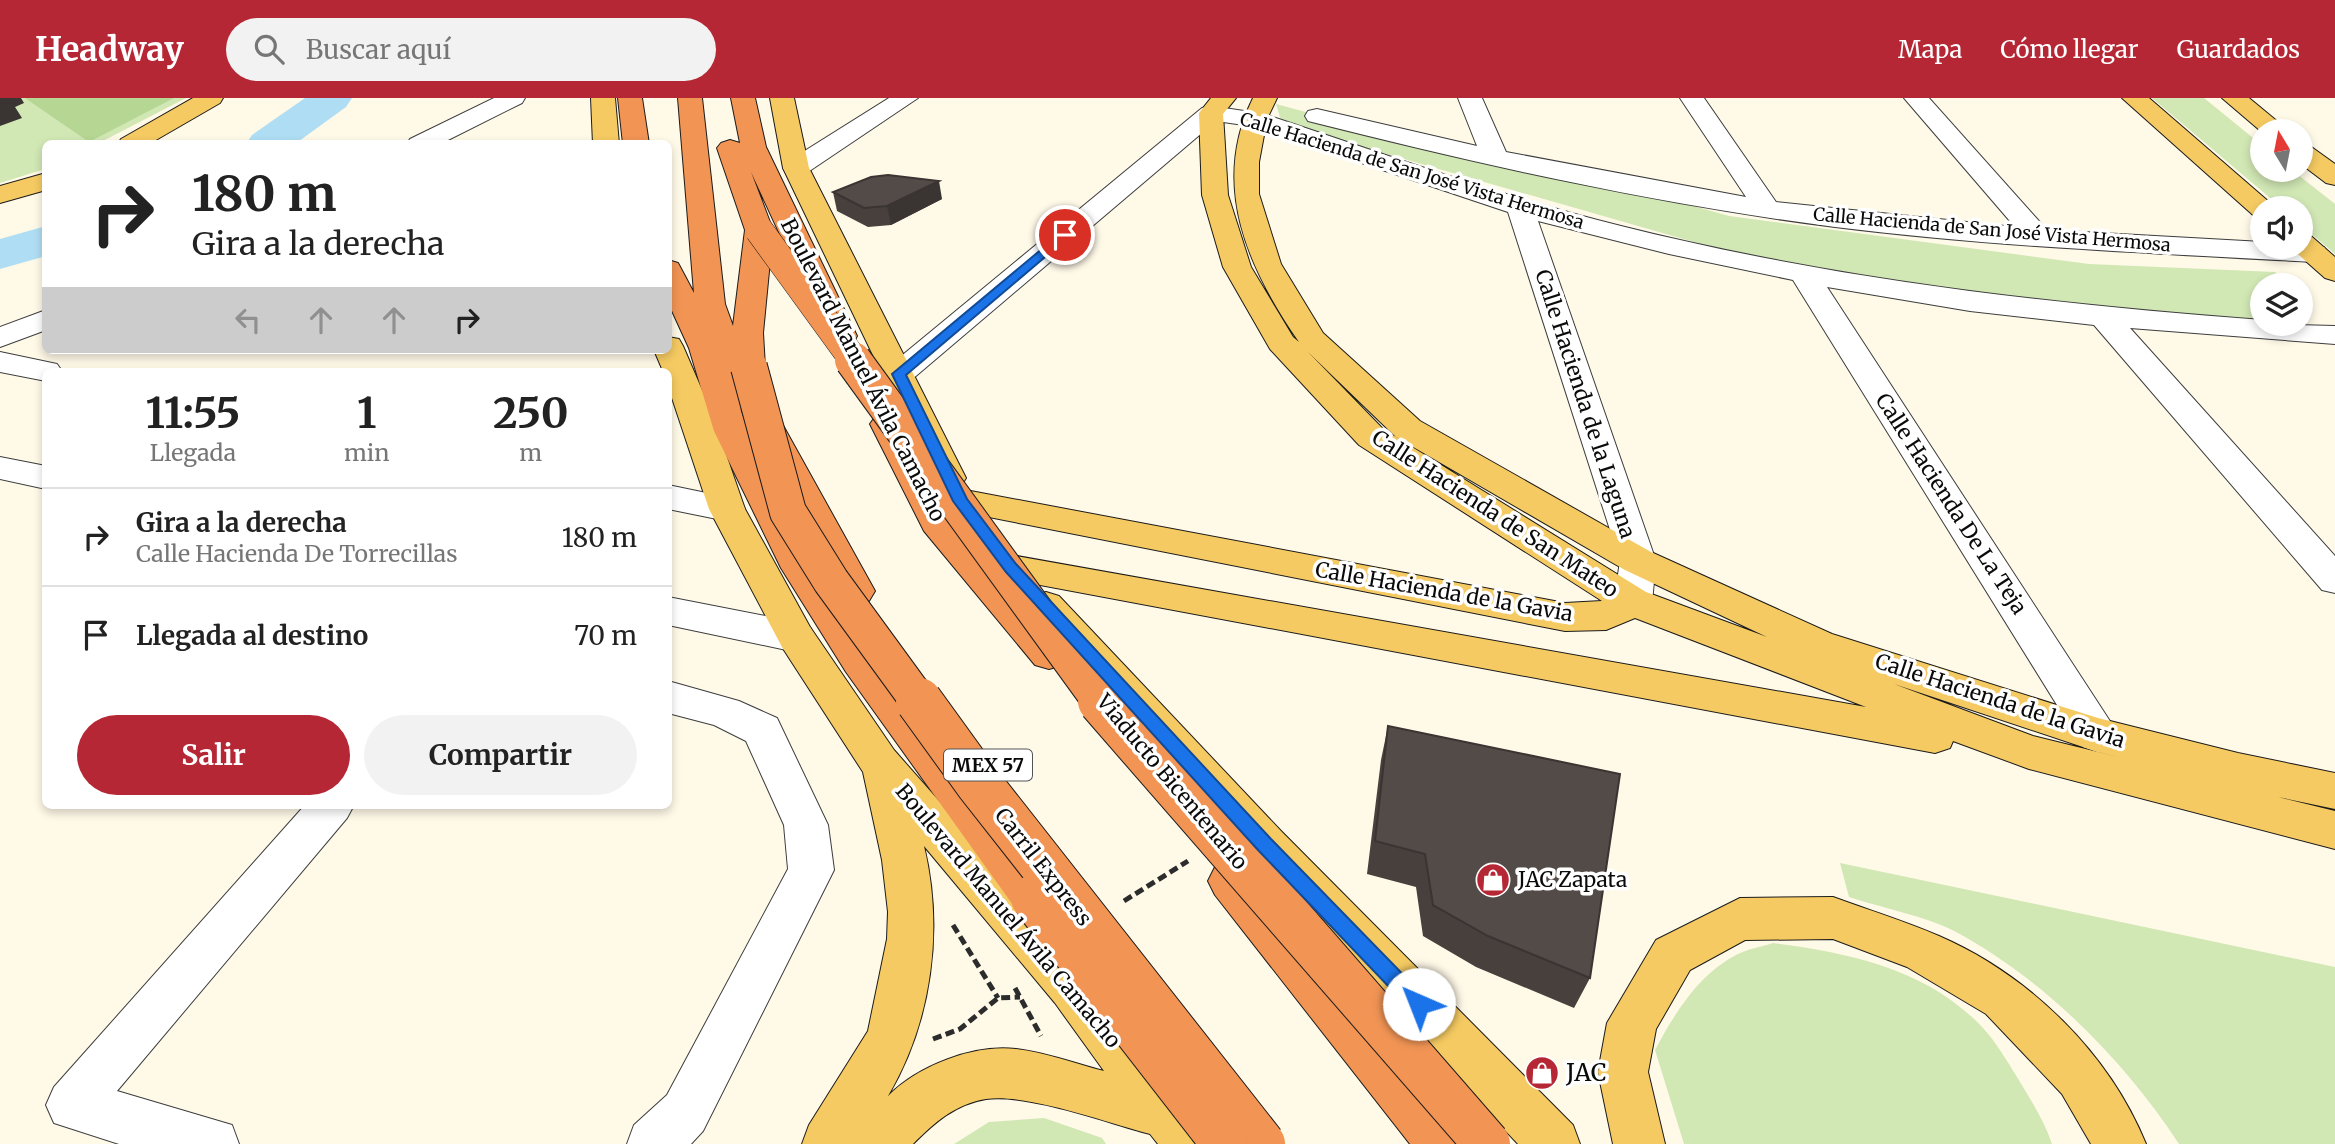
<!DOCTYPE html>
<html lang="es">
<head>
<meta charset="utf-8">
<style>
  body { margin:0; font-family:Merriweather,serif; background:#f2f2f2; color:#222; height:100vh; display:flex; flex-direction:column; font-size:26px; white-space:nowrap }
  * { box-sizing:border-box; margin:0 }
  p { font-size:23px; color:#767676 }
  .icon { flex:none; width:38px; height:38px; fill:none; stroke:currentColor; stroke-width:2; stroke-linecap:round; stroke-linejoin:round }
  .map { position:relative; flex:1; overflow:hidden }
  .sheet { position:absolute; left:42px; top:270px; width:630px; height:441px; display:flex; flex-direction:column; background:#fff; border-radius:10px; box-shadow:0 4px 10px #0003 }
  .sheet>* { flex:none }
  .guide { position:absolute; left:42px; top:42px; width:630px; height:214px; border-radius:10px; box-shadow:0 4px 10px #0003; background:#fff; color:#222; overflow:hidden }
  .needle { width:46px; rotate:350deg }
  .tools { position:absolute; left:2250px; top:21px; display:grid; gap:14px }
  .tools a { display:grid; place-items:center; width:63px; height:63px; border-radius:50%; background:#fff; box-shadow:0 4px 10px #0003; font-size:35px }
  .pin { position:absolute; display:grid; place-items:center; width:60px; height:60px; color:#fff; margin:-30px; border:4px solid #fff; border-radius:50%; box-shadow:0 2px 7px #0007 }
  .me { position:absolute; width:77px; margin:-38px; rotate:316deg; stroke-linejoin:round; filter:drop-shadow(0 0 5px #0008) }
  .turn { display:flex; align-items:center; gap:24px; height:147px; padding:0 35px; font-size:32px }
  .turn .icon { width:91px; height:91px; stroke-width:2.5 }
  .turn b { display:block; font-size:49px; line-height:60px }
  .lanes { display:flex; align-items:center; height:66px; padding:0 35px; background:#0003; justify-content:center; gap:35px; direction:ltr }
  .lanes .off { opacity:.35 }
  .eta { display:flex; justify-content:space-evenly; align-items:center; height:119px; text-align:center }
  .eta b { font-size:42px; font-weight:700; line-height:49px }
  .cta { display:flex; gap:14px; margin-top:auto; padding:14px 35px }
  .cta a { flex:1; height:80px; border-radius:42px; background:#b62735; color:#fff; font-size:28px; font-weight:700; line-height:80px; text-align:center }
  .cta a+a { background:#f2f2f2; color:#222 }
  ul { padding:0; list-style:none }
  li { display:flex; align-items:center; gap:21px; height:98px; padding:0 35px; border-top:2px solid #e0e0e0 }
  li div { flex:1 }
  li b { display:block; font-size:26px }
  li em { font-style:normal }
  header { display:flex; align-items:center; gap:42px; box-sizing:border-box; height:98px; padding:0 35px; background:#b62735; color:#fff }
  header strong { font-size:33px }
  nav { display:flex; gap:38px; margin-inline-start:auto; font-size:24px }
  .search { width:490px; height:63px; background:#f2f2f2; display:flex; align-items:center; gap:18px; box-sizing:border-box; padding:0 24px; border-radius:38px; color:#767676; font-size:26px }
  .map>svg:first-child { display:block }
  .green { fill:#d1e7b4 }
  .forest { fill:#b6d794 }
  .lines { fill:none; stroke-linecap:round; stroke-linejoin:round }
  .river { fill:#afdef4; fill-rule:evenodd }
  .minor-casing { stroke:#3d3d3d; stroke-width:2 }
  .major-casing { stroke:#1b1b1b; stroke-width:2 }
  .highway-casing { stroke:#1b1b1b; stroke-width:2 }
  .path { stroke:#2c2c2c; stroke-width:5; stroke-dasharray:9 4.5; stroke-linecap:butt }
  .minor { fill:#fff; fill-rule:evenodd }
  .major { fill:#f5ca62; fill-rule:evenodd }
  .highway { fill:#f19454; fill-rule:evenodd }
  .highway-bridge-far2-casing { stroke:#1b1b1b; stroke-width:29; stroke-linecap:butt }
  .highway-bridge-far1-casing { stroke:#1b1b1b; stroke-width:38; stroke-linecap:butt }
  .highway-bridge-casing { stroke:#1b1b1b; stroke-width:48; stroke-linecap:butt }
  .path-bridge { stroke:#2c2c2c; stroke-width:5; stroke-dasharray:9 4.5; stroke-linecap:butt }
  .highway-bridge-far2 { stroke:#f19454; stroke-width:28 }
  .highway-bridge-far1 { stroke:#f19454; stroke-width:36 }
  .highway-bridge { stroke:#f19454; stroke-width:46 }
  .wall { fill:#47403d }
  .shaded-wall { fill:#3a3432 }
  .building { fill:#534b47; stroke:#3a3432; stroke-width:2 }
  .route { fill:#1a73e8; stroke:#114b97; stroke-width:2 }
  .labels { text-anchor:middle; stroke-width:7; stroke-linejoin:round; paint-order:stroke }
  .far-street-label { font-size:18px; fill:#0a0a0a; stroke:#fff }
  .shield { fill:#fff; stroke:#545454; stroke-width:2 }
  .shield-label { font-size:19px; font-weight:bold; fill:#0a0a0a }
  .street-label { font-size:21px; fill:#0a0a0a; stroke:#fff }
  .poi-label { font-size:21px; fill:#0a0a0a; stroke:#fff; text-anchor:start }
  .near-poi-label { font-size:24px; fill:#0a0a0a; stroke:#fff; text-anchor:start }
</style>
</head>
<body>
<header>
<strong>Headway</strong>
<div class="search"><svg class="icon" aria-label="search" viewBox="0 0 24 24"><circle cx="10" cy="10" r="6"/><path d="M15 15l6 6"/></svg>Buscar aquí</div>
<nav><a>Mapa</a><a>Cómo llegar</a><a>Guardados</a></nav>
</header>
<div class="map">
<svg width="2335" height="1046" viewBox="0 0 2335 1046">
  <rect width="100%" height="100%" fill="#fff9e8"/>
  <g class="green">
    <polygon points="0,0 186,0 99,45 46,46 45,71 0,85"/>
    <polygon points="2152,0 2204,0 2263,48 2263,72 2292,72 2335,106 2335,156 2301,127 2301,110 2282,110"/>
    <polygon points="1276,6 1546,79 1594,80 1729,118 2089,166 2275,174 2289,187 2263,187 2263,223 1987,199 1760,163 1282,26"/>
    <path d="M1840,765l495,104v177h-156c-55,-84 -134,-164 -223,-212 -30,-16 -74,-24 -107,-35z"/>
    <path d="M1773,845c77,10 155,26 210,85 13,14 24,33 34,49 13,22 27,43 35,67h-368l-29,-94c20,-37 43,-75 81,-95 11,-6 25,-8 37,-12z"/>
    <polygon points="1044,1020 1102,1040 1106,1046 954,1046 989,1024"/>
  </g>
  <polygon class="forest" points="25,0 174,0 89,44"/>
  <g class="lines">
    <g class="river">
      <polygon points="305,0 352,0 346,9 295,46 246,46 252,37"/>
      <polygon points="46,128 46,158 0,171 0,141"/>
    </g>
    <g class="minor-casing">
      <g id="minor">
        <polygon points="494,0 525,0 522,5 440,46 407,46 410,41"/>
        <polygon points="889,0 918,0 805,76 787,76 783,70 787,64"/>
        <path d="M1458,0h24l24,54 240,45 -66,-99h24l72,104 239,25 -111,-129h25l118,132 216,12v5h38v-3l23,3 4,6 -4,6 -10,3c-160,-9 -320,-15 -479,-35 -179,-23 -353,-62 -527,-106l-3,-5 3,-5 9,-2 160,37z"/>
        <path d="M1211,8l53,8c118,39 236,82 357,112 211,53 426,78 642,94v4l72,2v18l-205,-16 205,228v37l-13,-3 -228,-265 -124,-14 -143,-24 292,448 -6,12 -15,5 -15,-5 -290,-467 -124,-26 -131,-33 118,340 -4,41 -6,10 -13,4 -13,-4 -6,-10 6,-41 -112,-349 -257,-86 -35,-5 -306,260 -11,3 -11,-3 -5,-7 5,-7 314,-259z"/>
        <polygon points="46,212 46,232 0,249 0,229"/>
        <polygon points="0,254 57,266 62,273 46,273 46,283 0,274"/>
        <polygon points="0,359 46,368 46,391 0,381"/>
        <polygon points="668,387 740,402 745,411 740,420 727,423 668,411"/>
        <polygon points="668,499 796,524 810,529 815,539 810,549 796,554 668,527"/>
        <polygon points="668,583 739,603 777,620 828,727 834,772 703,1033 691,1046 627,1046 634,1027 667,997 788,771 784,727 746,643 714,627 668,615"/>
        <polygon points="305,707 354,707 347,720 117,993 232,1027 239,1046 119,1046 54,1025 46,1007 54,989"/>
      </g>
    </g>
    <g class="major-casing">
      <g id="major">
        <polygon points="193,0 223,0 220,5 149,46 118,46 121,41"/>
        <polygon points="591,0 615,0 619,46 593,46"/>
        <polygon points="770,0 794,0 809,70 966,380 961,388 949,392 937,388 932,380 783,70"/>
        <path d="M1211,0h25l-13,16 5,81 23,72 42,70 6,5c-51,-74 -89,-157 -46,-244h24l-10,21 -8,43v32l22,70 42,69 97,88 231,131 181,82 266,84 140,35 97,20v36l-57,-12 57,14v38l-306,-80 -76,-28 -3,7 -15,5 -937,-176 -6,-9 6,-9 13,-4 855,152 -231,-89 -29,12 -41,1 -617,-122 -6,-8 6,-8 12,-4 605,114 37,-2 -243,-156 -89,-96 -47,-82 -21,-72 -3,-82zM1308,254l88,85 229,133 142,67 -121,-45 -263,-163zM1894,586l204,68 28,7 -93,-23z"/>
        <polygon points="2122,0 2149,0 2276,110 2263,110 2263,119 2253,117"/>
        <polygon points="2222,0 2249,0 2289,33 2263,35"/>
        <polygon points="2301,45 2310,48 2335,66 2335,87 2326,85 2301,66"/>
        <polygon points="46,75 46,92 0,105 0,88"/>
        <polygon points="2301,136 2311,138 2335,159 2335,183 2325,180 2291,150 2301,149"/>
        <path d="M668,239l11,2 4,7 28,65 34,98 65,118 84,123 195,221 120,154 7,19h-58l-8,-10c-42,-11 -123,-41 -164,-35 -31,5 -52,24 -73,45h-111l7,-19 59,-94 19,-92 1,-27 -6,-52 -19,-88 -81,-125 -73,-138 -41,-123v-15h-5l-9,-21h14zM924,748l131,157 49,68c-28,-7 -59,-19 -88,-22 -43,-5 -98,17 -128,47 44,-75 56,-166 36,-250z"/>
        <polygon points="1046,494 1059,498 1281,733 1573,1027 1580,1046 1518,1046 1249,761 1033,518 1027,508 1033,498"/>
        <path d="M1833,799c35,13 72,24 106,39 90,39 170,117 207,208h-55l-29,-50 -76,-80 -79,-47 -74,-28 -88,1 -55,30 -34,59 -8,43 17,72h-52l-15,-72 9,-49 49,-83 84,-42z"/>
      </g>
    </g>
    <g class="highway-casing">
      <g id="highway">
        <polygon points="618,0 642,0 649,46 623,46"/>
        <polygon points="678,0 702,0 725,206 733,228 745,132 717,50 721,45 730,42 740,45 731,0 755,0 766,49 857,238 853,245 842,247 831,245 827,238 751,74 773,132 763,235 765,269 755,277 875,493 869,503 856,507 843,503 740,310 748,333 816,465 874,552 1050,786 1057,800 1050,814 1034,820 1018,814 846,574 781,470 714,333 689,250 668,204 668,162 678,165 694,195"/>
        <polygon points="887,315 899,319 904,326 951,417 1063,545 1069,556 1063,567 1049,571 1035,567 924,433 870,326 875,319"/>
        <polygon points="1231,763 1247,769 1462,1027 1469,1046 1410,1046 1215,797 1208,783 1215,769"/>
      </g>
    </g>
    <g class="path">
      <polyline points="953,827 998,900"/>
      <polyline points="1015,890 1041,938"/>
      <polyline points="933,941 960,931 998,900 1020,899"/>
    </g>
    <use href="#minor" class="minor"/>
    <use href="#major" class="major"/>
    <use href="#highway" class="highway"/>
    <g class="highway-bridge-far2-casing">
      <polyline id="highway-bridge-far2" points="759,132 855,264"/>
    </g>
    <g class="highway-bridge-far1-casing">
      <g id="highway-bridge-far1">
        <polyline points="853,262 1102,605"/>
        <polyline points="749,269 788,414 831,483 920,605"/>
      </g>
    </g>
    <g class="highway-bridge-casing">
      <g id="highway-bridge">
        <polyline points="919,603 979,686 1262,1046"/>
        <polyline points="1101,603 1487,1046"/>
        <polyline points="1034,800 1225,1046"/>
      </g>
    </g>
    <polyline class="path-bridge" points="1124,803 1188,763"/>
    <use href="#highway-bridge-far2" class="highway-bridge-far2"/>
    <use href="#highway-bridge-far1" class="highway-bridge-far1"/>
    <use href="#highway-bridge" class="highway-bridge"/>
  </g>
  <g class="wall">
    <polygon points="833,94 942,101 891,127 868,129 837,113"/>
    <polygon points="1388,628 1590,880 1574,910 1476,869 1423,838 1416,789 1367,776 1381,662"/>
  </g>
  <g class="shaded-wall">
    <polygon points="0,0 21,0 24,5 15,9 22,20 0,28"/>
    <polygon points="939,83 942,101 891,127 887,108"/>
  </g>
  <g class="building">
    <polygon points="888,77 939,83 887,108 864,110 833,94 871,79"/>
    <polygon points="1388,628 1620,676 1590,880 1488,838 1433,807 1425,756 1375,743"/>
  </g>
  <polygon class="route" points="1061,135 1071,137 906,277 967,401 1016,466 1271,741 1426,900 1429,906 1426,913 1419,916 1412,913 1258,752 1006,474 953,403 892,276"/>
  <defs>
    <g id="shop-disc" transform="scale(1.75)"><circle r="9.5" fill="#b62735" stroke="#fff"/><path d="M-5-2.5h2.3a2.7 3.5 0 0 1 5.4 0H5L5.5 6h-11ZM-1.5-2.5h3a1.5 2.3 0 0 0-3 0Z" fill="#fff"/></g>
  </defs>
  <g fill-rule="evenodd">
    <use href="#shop-disc" x="1493" y="782"/>
    <use href="#shop-disc" x="1542" y="975"/>
  </g>
  <g class="labels">
    <g class="far-street-label">
      <text transform="translate(1412 73) rotate(17)" y="6">Calle Hacienda de San José Vista Hermosa</text>
      <text transform="translate(1992 132) rotate(5)" y="6">Calle Hacienda de San José Vista Hermosa</text>
    </g>
    <rect class="shield" x="944" y="651.5" width="88" height="31" rx="5"/>
    <g class="shield-label">
      <text x="988" y="674">MEX 57</text>
    </g>
    <g class="street-label">
      <text transform="translate(863 272) rotate(63)" y="7">Boulevard Manuel Ávila Camacho</text>
      <text transform="translate(1585 306) rotate(72)" y="7">Calle Hacienda de la Laguna</text>
      <text transform="translate(1951 406) rotate(57)" y="7">Calle Hacienda De La Teja</text>
      <text transform="translate(1495 416) rotate(33)" y="7">Calle Hacienda de San Mateo</text>
      <text transform="translate(1444 494) rotate(10)" y="7">Calle Hacienda de la Gavia</text>
      <text transform="translate(2000 603) rotate(18)" y="7">Calle Hacienda de la Gavia</text>
      <text transform="translate(1172 684) rotate(50)" y="7">Viaducto Bicentenario</text>
      <text transform="translate(1043 769) rotate(52)" y="7">Carril Express</text>
      <text transform="translate(1008 818) rotate(50)" y="7">Boulevard Manuel Ávila Camacho</text>
    </g>
    <g class="poi-label">
      <text x="1518" y="789">JAC Zapata</text>
    </g>
    <g class="near-poi-label">
      <text x="1566" y="983">JAC</text>
    </g>
  </g>
</svg>
<div class="tools">
<a><svg class="needle" viewBox="-14 -14 28 28"><path d="M0-13l5 13h-10z" fill="#e53935"/><path d="M0 13l5-13h-10z" fill="#767676"/></svg></a>
<a><svg class="icon" aria-label="sound" viewBox="0 0 24 24"><path d="M4 9h4l5-4v14l-5-4H4zM17 9q2 3 0 6"/></svg></a>
<a><svg class="icon" aria-label="layers" viewBox="0 0 24 24"><path d="M12 4l9 5-9 5-9-5zM3 14l9 5 9-5"/></svg></a>
</div>
<div class="pin" style="left:1065px;top:137px;background:#d93025"><svg class="icon" aria-label="arrive" viewBox="0 0 24 24"><path d="M6 21V4h12l-3 4 3 4H6"/></svg></div>
<svg class="me" style="left:1419px;top:906px" viewBox="-20 -20 40 40"><circle r="19" fill="#fff"/><path d="M0-13L10 11 0 6-10 11z" fill="#1a73e8"/></svg>
<div class="guide">
<div class="turn"><svg class="icon" aria-label="right" viewBox="0 0 24 24"><path d="M7 20v-9h11M14 6l5 5-5 5"/></svg><div><b>180 m</b>Gira a la derecha</div></div>
<div class="lanes"><svg class="icon off" aria-label="left" viewBox="0 0 24 24"><path d="M17 20v-9H6M10 6l-5 5 5 5"/></svg><svg class="icon off" aria-label="ahead" viewBox="0 0 24 24"><path d="M12 20V5M6 11l6-6 6 6"/></svg><svg class="icon off" aria-label="ahead" viewBox="0 0 24 24"><path d="M12 20V5M6 11l6-6 6 6"/></svg><svg class="icon" aria-label="right" viewBox="0 0 24 24"><path d="M7 20v-9h11M14 6l5 5-5 5"/></svg></div>
</div>
<section class="sheet">
<div class="eta">
<div><b>11:55</b><p>Llegada</p></div>
<div><b>1</b><p>min</p></div>
<div><b>250</b><p>m</p></div>
</div>
<ul>
<li><svg class="icon" aria-label="right" viewBox="0 0 24 24"><path d="M7 20v-9h11M14 6l5 5-5 5"/></svg><div><b>Gira a la derecha</b><p>Calle Hacienda De Torrecillas</p></div><em>180 m</em></li>
<li><svg class="icon" aria-label="arrive" viewBox="0 0 24 24"><path d="M6 21V4h12l-3 4 3 4H6"/></svg><div><b>Llegada al destino</b></div><em>70 m</em></li>
</ul>
<div class="cta"><a>Salir</a><a>Compartir</a></div>
</section>
</div>
</body>
</html>
